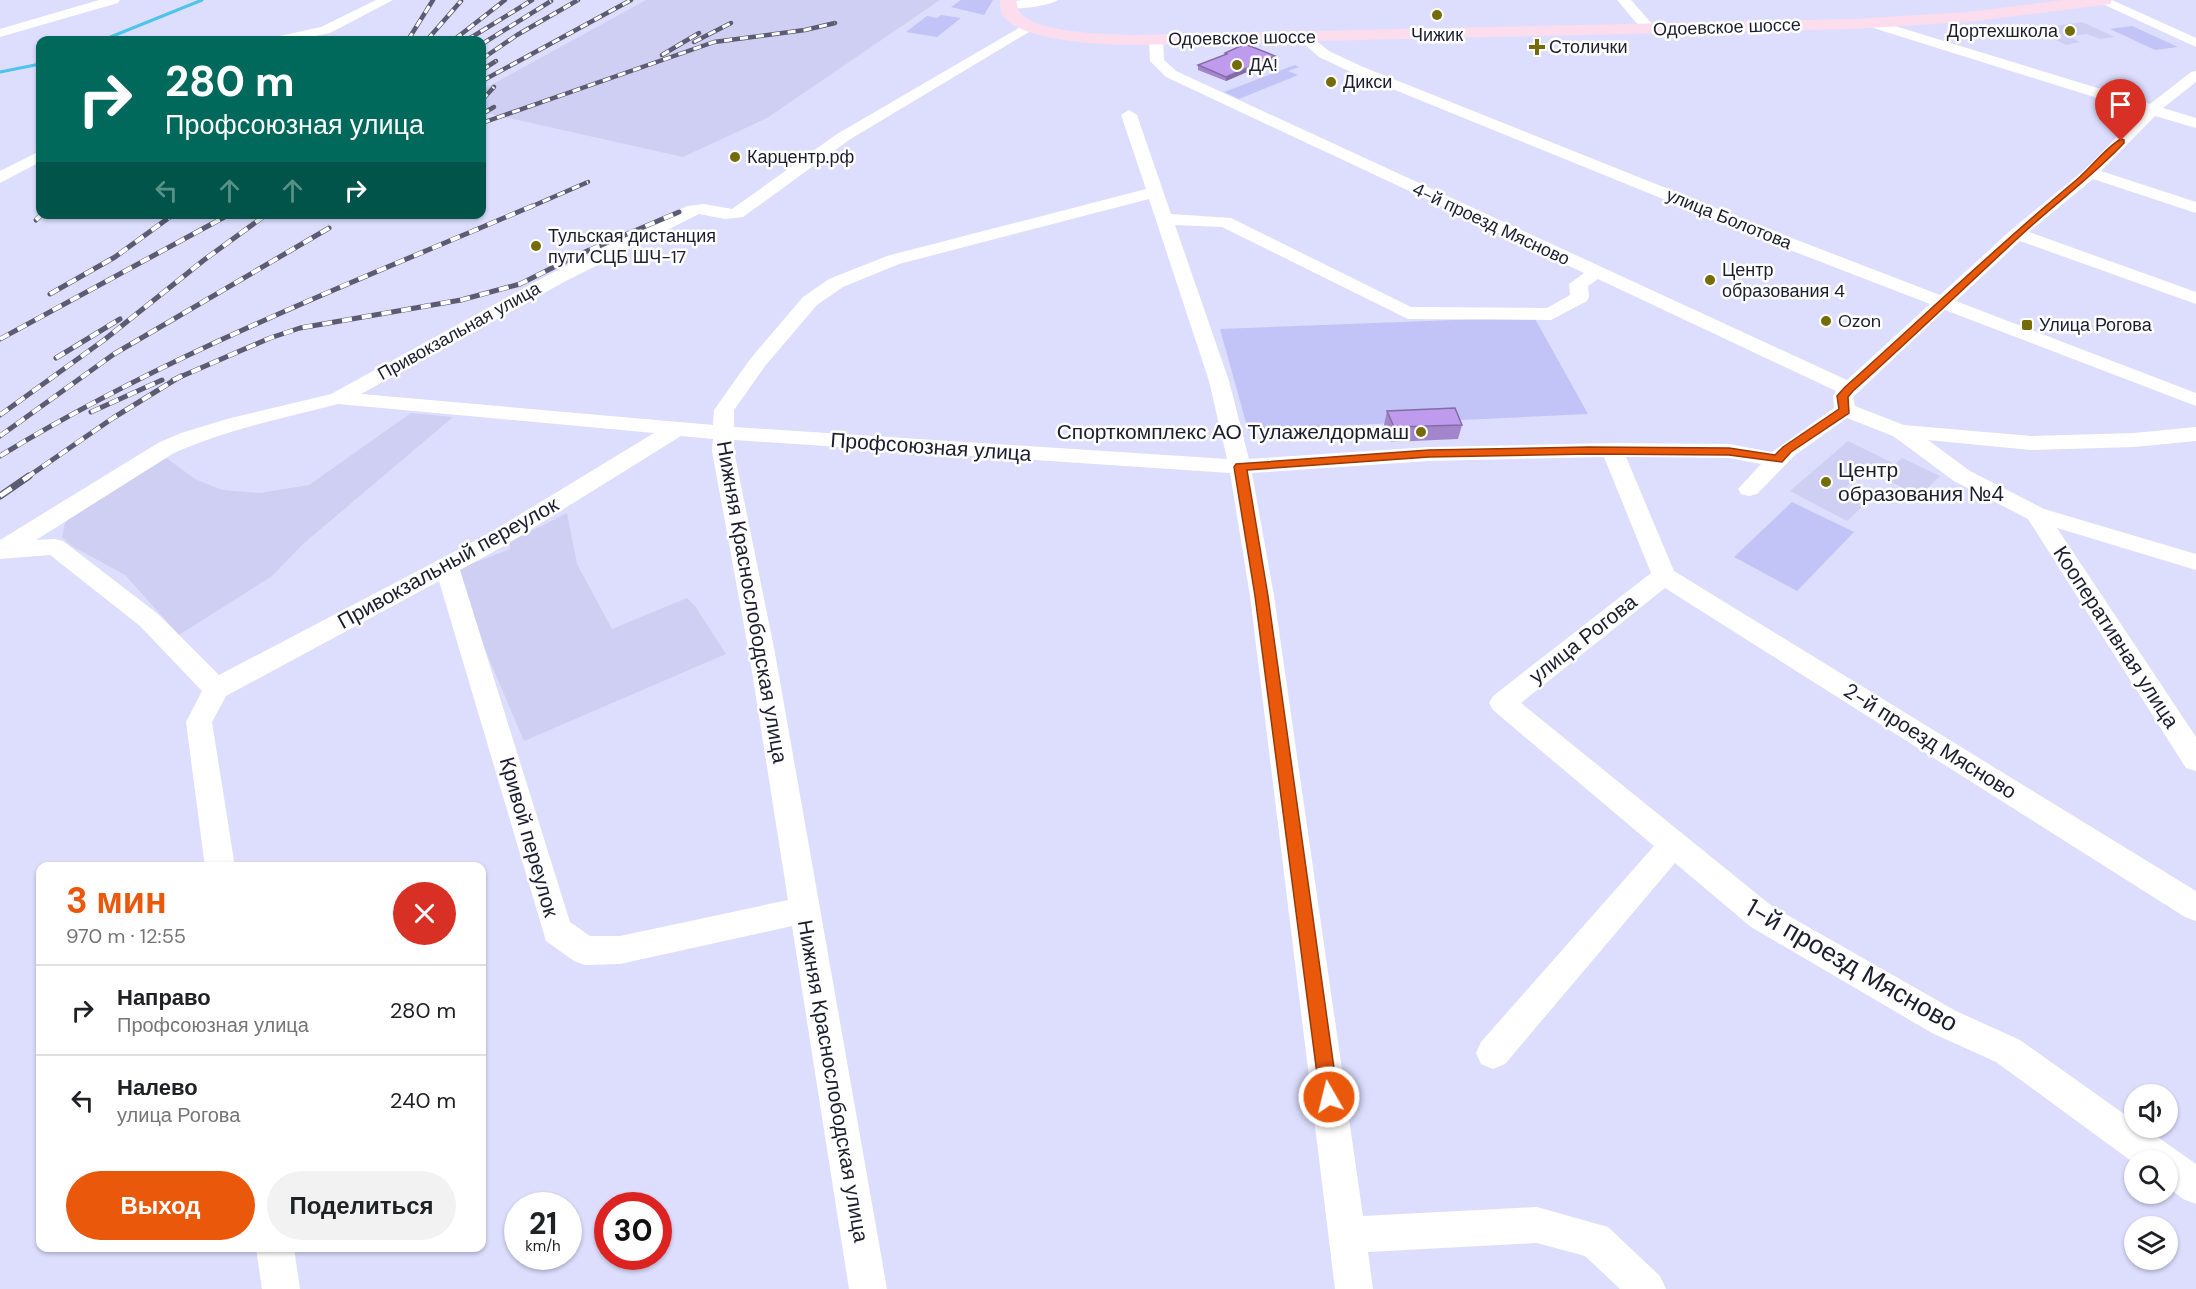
<!DOCTYPE html>
<html lang="ru">
<head>
<meta charset="utf-8">
<style>
  body { margin:0; font-family:"DM Sans",sans-serif; background:#f2f2f2; color:#202124; height:100vh; display:flex; flex-direction:column; font-size:22px; white-space:nowrap }
  * { box-sizing:border-box; margin:0 }
  p { font-size:20px; color:#757577 }
  .icon { flex:none; width:33px; height:33px; fill:none; stroke:currentColor; stroke-width:2; stroke-linecap:round; stroke-linejoin:round }
  .map { position:relative; flex:1; overflow:hidden }
  .details { position:absolute; left:36px; top:862px; width:450px; height:390px; display:flex; flex-direction:column; background:#fff; border-radius:12px; box-shadow:0 2px 4px #0004 }
  .details>* { flex:none }
  .hud { position:absolute; left:36px; top:36px; width:450px; height:183px; border-radius:12px; box-shadow:0 2px 4px #0004; background:#00695c; color:#fff; overflow:hidden }
  .buttons { position:absolute; left:2124px; top:1084px; display:grid; gap:12px }
  .buttons a { display:grid; place-items:center; width:54px; height:54px; border-radius:50%; background:#fff; box-shadow:0 2px 4px #0004; font-size:30px }
  .speed { position:absolute; left:504px; top:1192px; display:flex; gap:12px; font-size:30px; font-weight:700; text-align:center }
  .speed>* { display:grid; place-content:center; width:78px; height:78px; border-radius:50%; background:#fff; box-shadow:0 2px 4px #0004; line-height:1 }
  .speed small { font-size:15px; font-weight:400 }
  .speed .limit { border:9px solid #d22; background:#fff; color:#111 }
  .pin { position:absolute; display:grid; place-items:center; width:51px; height:51px; color:#fff; margin:-62px -26px; border-radius:50% 50% 50% 0; rotate:-45deg; box-shadow:0 0 6px #0007 }
  .pin .icon { rotate:45deg }
  .me { position:absolute; width:66px; margin:-33px; rotate:352deg; stroke-linejoin:round; filter:drop-shadow(0 0 4px #0008) }
  .turn { display:flex; align-items:center; gap:21px; height:126px; padding:0 30px; font-size:27px }
  .turn .icon { width:78px; height:78px; stroke-width:2.5 }
  .turn b { display:block; font-size:42px; line-height:51px }
  .lanes { display:flex; align-items:center; height:57px; padding:0 30px; background:#0003; justify-content:center; gap:30px; direction:ltr }
  .lanes .off { opacity:.35 }
  .round { display:grid; place-items:center; flex:none; width:63px; height:63px; border-radius:32px; background:#f2f2f2 }
  .headline { display:flex; align-items:center; justify-content:space-between; height:102px; padding:0 30px }
  h1 { font-size:36px; font-weight:700; line-height:45px; color:#ea580c }
  .button { display:flex; gap:12px; margin-top:auto; padding:12px 30px }
  .button a { flex:1; height:69px; border-radius:36px; background:#ea580c; color:#fff; font-size:24px; font-weight:700; line-height:69px; text-align:center }
  .button a+a { background:#f2f2f2; color:#202124 }
  ul { padding:0; list-style:none }
  li { display:flex; align-items:center; gap:18px; height:90px; padding:0 30px; border-top:2px solid #e0e0e0 }
  li div { flex:1 }
  li b { display:block; font-size:22px }
  li em { font-style:normal }
  .map>svg:first-child { display:block }
  .built { fill:#cecff3 }
  .green { fill:#c2c3f6 }
  .lines { fill:none; stroke-linecap:round; stroke-linejoin:round }
  .stream { stroke:#4cc4eb; stroke-width:3 }
  .minor { fill:#fff; fill-rule:evenodd }
  .major { fill:#fbddee; fill-rule:evenodd }
  .rail-far2-casing { stroke:#5b5b72; stroke-width:4.5 }
  .rail-far1-casing { stroke:#5b5b72; stroke-width:5 }
  .rail-casing { stroke:#5b5b72; stroke-width:7 }
  .rail-far2 { stroke:#fff; stroke-width:3; stroke-dasharray:8; stroke-linecap:butt }
  .rail-far1 { stroke:#fff; stroke-width:4; stroke-dasharray:10; stroke-linecap:butt }
  .rail { stroke:#fff; stroke-width:4.5; stroke-dasharray:14; stroke-linecap:butt }
  .wall { fill:#a385cb }
  .shaded-wall { fill:#856ca5 }
  .building { fill:#be9bec; stroke:#856ca5; stroke-width:1.5 }
  .route { fill:#ea580c; stroke:#983908; stroke-width:1.5 }
  .poi-dot { fill:#756c07; stroke:#fff; stroke-width:2 }
  .labels { text-anchor:middle; stroke-width:5; stroke-linejoin:round; paint-order:stroke }
  .far-street-label { font-size:18px; fill:#1d1d30; stroke:#fff }
  .far-poi-label { font-size:18px; fill:#1d1d30; stroke:#fff; text-anchor:start }
  .poi-label { font-size:21px; fill:#1d1d30; stroke:#fff; text-anchor:end }
  .street-label { font-size:21px; fill:#1d1d30; stroke:#fff }
  .near-street-label { font-size:26px; fill:#1d1d30; stroke:#fff }
</style>
</head>
<body>
<div class="map">
<svg width="2196" height="1289" viewBox="0 0 2196 1289">
  <rect width="100%" height="100%" fill="#dddefe"/>
  <g class="built">
    <polygon points="646,0 940,0 767,118 683,157 482,112 482,90"/>
    <polygon points="2082,22 2115,37 2100,39 2087,34 2069,36 2080,42 2066,45 2033,29"/>
    <polygon points="411,413 453,417 303,544 272,576 179,635 125,575 72,546 62,537 65,523 81,507 165,457 195,479 222,490 260,493 309,485"/>
    <polygon points="1848,441 1895,464 1902,458 1940,476 1919,496 1865,469 1846,487 1870,499 1847,521 1790,491"/>
    <polygon points="567,513 577,564 612,629 687,598 695,606 726,654 524,741 481,640 456,570 510,549 510,542"/>
  </g>
  <g class="green">
    <polygon points="961,0 993,0 984,15 951,7"/>
    <polygon points="941,15 961,18 937,37 906,32 927,16 937,18"/>
    <polygon points="2132,26 2178,47 2155,50 2110,29"/>
    <polygon points="1295,65 1299,67 1288,71 1298,75 1239,99 1224,92"/>
    <polygon points="1534,317 1588,414 1248,430 1220,329"/>
    <polygon points="1792,502 1854,532 1797,591 1734,557"/>
  </g>
  <g class="lines">
    <g class="stream">
      <polyline points="103,40 202,0"/>
      <polyline points="0,72 40,64"/>
    </g>
    <g class="minor">
      <polygon points="99,0 120,0 118,3 0,37 0,29"/>
      <polygon points="376,0 393,0 330,33 296,40 273,40 275,37 321,27"/>
      <path d="M1022,0h36c-8,6 -51,12 -58,6l2,-3z"/>
      <polygon points="1617,0 1631,0 1654,26 1656,29 1654,32 1644,32"/>
      <polygon points="2094,0 2112,0 2196,38 2196,47"/>
      <path d="M1872,19l278,85 41,-32 5,-1v11l-33,26 33,10v10l-41,-12 -54,55 95,31v11l-103,-34 -64,53 167,60v12l-176,-63 -64,60 240,92v13l-251,-96 -92,87 2,9 49,19 127,11 103,-3 62,-6v14l-62,6 -103,3 -103,-10 42,31 74,38 152,45v16l-139,-42 139,209v34l-10,-3 -158,-249 -74,-38 -61,-45 -46,-18 -52,37 -38,39 -8,2 -8,-2 -3,-5 23,-25 -32,-6 -103,-1 48,114 522,320v30l-11,-4 -520,-329 -144,115 252,204 183,104 64,29 114,81v7h11l51,36v40l-13,-5 -15,-12v-26h-34v2l-138,-101 -64,-29 -181,-106 -76,-64 -170,201 -12,5 -12,-5 -5,-11 5,-11 173,-196 -161,-136 -4,-7 4,-7 158,-123 -47,-116 -175,4 -177,12 22,123 89,620 174,-9 71,20 52,49 6,13h-46l-35,-33 -48,-13 -169,9 5,37h-38l-85,-693 -20,-123 -496,-33v11l41,202 112,636h-38l-57,-363 -172,38 -35,1 -11,-4 -28,-20 -107,-360 -213,115 -14,26 23,145h-30l-19,-145 16,-31 -62,-65 -90,-71 -50,4v-19l158,-97 23,-10 46,-14 104,-25 219,-120 137,-68 17,-2 28,5 105,-75 192,-112 7,4 -2,3 -185,111 -106,77 -18,2 -26,-5 -135,68 -203,112 352,31 1,-15 37,-52 52,-61 26,-18 58,-23 259,-67 -25,-74 8,-5 8,5 34,99 60,4 180,89 136,1 23,-13 -1,-11 15,-11 -418,-196 -16,-16 -1,-22 7,-4 7,4 1,21 12,11 671,309 83,-76 -166,-64 -411,-167 -34,-16 -23,-20 2,-3h10l21,17 34,16 413,165 164,63 71,-65 73,-60 58,-58 -275,-86 -2,-3 2,-3zM1149,199l60,182 18,78 -493,-32v-17l31,-44 52,-61 26,-18 56,-23zM1175,225l47,2 186,92 143,1 36,-19 2,-4 -1,-11 10,-7 238,112 -3,5 1,12 -62,44 -43,-8 -117,-1 -183,4 -180,12 -20,-78zM338,404l316,29 -166,101 -269,141 -61,-61 -95,-73 -8,-2 -19,1 138,-87c52,-23 109,-35 164,-49zM681,436l32,3 -1,12 37,202 39,247 -168,36h-30l-20,-14 -110,-352 44,-24z"/>
      <polygon points="40,151 40,162 0,183 0,171"/>
      <polygon points="256,1248 294,1248 300,1289 262,1289"/>
    </g>
    <path class="major" d="M1000,0h16c1,3 1,6 2,9 11,25 93,25 117,26l717,-16 116,-7 95,-12h49l-2,4 -6,1 -136,17 -116,7 -717,16c-29,0 -117,-3 -133,-31 -2,-4 -2,-10 -2,-14z"/>
    <g class="rail-far2-casing">
      <g id="rail-far2">
        <polyline points="455,39 505,0"/>
        <polyline points="408,40 433,0"/>
        <polyline points="427,40 461,1"/>
        <polyline points="467,40 532,0"/>
        <polyline points="694,42 731,23"/>
        <polyline points="482,44 551,1"/>
        <polyline points="662,55 699,33"/>
        <polyline points="482,59 517,35 578,0"/>
        <polyline points="482,70 496,61"/>
        <polyline points="482,81 631,0"/>
        <polyline points="482,100 494,87"/>
        <polyline points="482,114 494,107"/>
        <polyline points="482,123 714,42 805,30 835,23"/>
        <polyline points="528,208 588,182"/>
      </g>
    </g>
    <g class="rail-far1-casing">
      <g id="rail-far1">
        <polyline points="194,216 196,214"/>
        <polyline points="36,220 42,214"/>
        <polyline points="50,294 115,257 174,214"/>
        <polyline points="0,339 230,214"/>
        <polyline points="56,358 120,319"/>
        <polyline points="173,380 270,338 300,328 461,300 520,284 580,254 679,212"/>
        <polyline points="91,412 162,380"/>
        <polyline points="0,415 104,340 204,260 267,214"/>
        <polyline points="0,436 114,354 329,228"/>
        <path d="M0,456c167,-102 352,-173 532,-250"/>
        <polyline points="26,478 113,418 181,376"/>
      </g>
    </g>
    <g class="rail-casing">
      <polyline id="rail" points="0,496 29,476"/>
    </g>
    <use href="#rail-far2" class="rail-far2"/>
    <use href="#rail-far1" class="rail-far1"/>
    <use href="#rail" class="rail"/>
  </g>
  <g class="wall">
    <polygon points="1225,53 1275,56 1275,60 1226,81 1198,70 1198,65 1225,55"/>
    <polygon points="1387,411 1462,425 1458,439 1391,442 1384,425"/>
  </g>
  <polygon class="shaded-wall" points="1275,56 1275,60 1226,81 1226,77"/>
  <g class="building">
    <polygon points="1245,44 1275,56 1226,77 1198,65 1227,54 1225,53"/>
    <polygon points="1455,408 1462,425 1394,427 1387,411"/>
  </g>
  <path class="route" d="M2121,139l3,1v3c-33,35 -71,62 -106,95 -55,51 -109,103 -165,153l-5,6 1,16 -58,39 -9,10 -53,-7 -140,-1 -160,3 -182,13 21,126 70,501 -3,7 -6,2 -7,-2 -2,-7 -65,-501 -21,-129 2,-3 193,-14 160,-3 140,1 46,7 8,-8 56,-38 -2,-13 8,-9c77,-69 151,-140 229,-205 14,-11 33,-36 47,-43z"/>
  <g class="poi-dot">
    <circle cx="1437" cy="15" r="6"/>
    <circle cx="2070" cy="31" r="6"/>
    <path d="M1534 38h6v6h6v6h-6v6h-6v-6h-6v-6h6z"/>
    <circle cx="1237" cy="65" r="6"/>
    <circle cx="1331" cy="82" r="6"/>
    <circle cx="735" cy="157" r="6"/>
    <circle cx="536" cy="246" r="6"/>
    <circle cx="1710" cy="280" r="6"/>
    <circle cx="1826" cy="321" r="6"/>
    <rect x="2021" y="319" width="12" height="12" rx="3"/>
    <circle cx="1421" cy="432" r="6"/>
    <circle cx="1826" cy="482" r="6"/>
  </g>
  <g class="labels">
    <g class="far-street-label">
      <text transform="translate(1727 27) rotate(-2)" y="6">Одоевское шоссе</text>
      <text transform="translate(1242 38) rotate(-1)" y="6">Одоевское шоссе</text>
      <text transform="translate(1729 219) rotate(22)" y="6">улица Болотова</text>
      <text transform="translate(1491 224) rotate(25)" y="6">4-й проезд Мясново</text>
      <text transform="translate(459 331) rotate(-29)" y="6">Привокзальная улица</text>
    </g>
    <g class="far-poi-label">
      <text x="2058" y="37" text-anchor="end">Дортехшкола</text>
      <text x="1437" y="41" text-anchor="middle">Чижик</text>
      <text x="1549" y="53">Столички</text>
      <text x="1249" y="71">ДА!</text>
      <text x="1343" y="88">Дикси</text>
      <text x="747" y="163">Карцентр.рф</text>
      <text x="548" y="242">Тульская дистанция<tspan x="548" dy="21">пути СЦБ ШЧ-17</tspan></text>
      <text x="1722" y="276">Центр<tspan x="1722" dy="21">образования 4</tspan></text>
      <text x="1838" y="327">Ozon</text>
      <text x="2039" y="331">Улица Рогова</text>
    </g>
    <g class="poi-label">
      <text x="1409" y="439">Спорткомплекс АО Тулажелдормаш</text>
      <text x="1838" y="477" text-anchor="start">Центр<tspan x="1838" dy="24">образования №4</tspan></text>
    </g>
    <g class="street-label">
      <text transform="translate(931 447) rotate(4)" y="7">Профсоюзная улица</text>
      <text transform="translate(448 563) rotate(-29)" y="7">Привокзальный переулок</text>
      <text transform="translate(752 602) rotate(80)" y="7">Нижняя Краснослободская улица</text>
      <text transform="translate(2116 637) rotate(57)" y="7">Кооперативная улица</text>
      <text transform="translate(1583 639) rotate(-38)" y="7">улица Рогова</text>
      <text transform="translate(1930 741) rotate(32)" y="7">2-й проезд Мясново</text>
      <text transform="translate(529 837) rotate(74)" y="7">Кривой переулок</text>
      <text transform="translate(833 1081) rotate(80)" y="7">Нижняя Краснослободская улица</text>
    </g>
    <g class="near-street-label">
      <text transform="translate(1852 965) rotate(30)" y="9">1-й проезд Мясново</text>
    </g>
  </g>
</svg>
<div class="buttons">
<a><svg class="icon" aria-label="sound" viewBox="0 0 24 24"><path d="M4 9h4l5-4v14l-5-4H4zM17 9q2 3 0 6"/></svg></a>
<a><svg class="icon" aria-label="search" viewBox="0 0 24 24"><circle cx="10" cy="10" r="6"/><path d="M15 15l6 6"/></svg></a>
<a><svg class="icon" aria-label="layers" viewBox="0 0 24 24"><path d="M12 4l9 5-9 5-9-5zM3 14l9 5 9-5"/></svg></a>
</div>
<div class="speed"><div>21<small>km/h</small></div><div class="limit">30</div></div>
<div class="pin" style="left:2121px;top:141px;background:#d93025"><svg class="icon" aria-label="arrive" viewBox="0 0 24 24"><path d="M6 21V4h12l-3 4 3 4H6"/></svg></div>
<svg class="me" style="left:1329px;top:1097px" viewBox="-20 -20 40 40"><circle r="17" fill="#ea580c" stroke="#fff" stroke-width="3"/><path d="M0-11L8 9 0 5-8 9z" fill="#fff"/></svg>
<div class="hud">
<div class="turn"><svg class="icon" aria-label="right" viewBox="0 0 24 24"><path d="M7 20v-9h11M14 6l5 5-5 5"/></svg><div><b>280 m</b>Профсоюзная улица</div></div>
<div class="lanes"><svg class="icon off" aria-label="left" viewBox="0 0 24 24"><path d="M17 20v-9H6M10 6l-5 5 5 5"/></svg><svg class="icon off" aria-label="ahead" viewBox="0 0 24 24"><path d="M12 20V5M6 11l6-6 6 6"/></svg><svg class="icon off" aria-label="ahead" viewBox="0 0 24 24"><path d="M12 20V5M6 11l6-6 6 6"/></svg><svg class="icon" aria-label="right" viewBox="0 0 24 24"><path d="M7 20v-9h11M14 6l5 5-5 5"/></svg></div>
</div>
<section class="details">
<div class="headline"><div><h1>3 мин</h1><p>970 m · 12:55</p></div><a class="round" style="background:#d93025;color:#fff"><svg class="icon" aria-label="close" viewBox="0 0 24 24"><path d="M6 6l12 12M18 6L6 18"/></svg></a></div>
<ul>
<li><svg class="icon" aria-label="right" viewBox="0 0 24 24"><path d="M7 20v-9h11M14 6l5 5-5 5"/></svg><div><b>Направо</b><p>Профсоюзная улица</p></div><em>280 m</em></li>
<li><svg class="icon" aria-label="left" viewBox="0 0 24 24"><path d="M17 20v-9H6M10 6l-5 5 5 5"/></svg><div><b>Налево</b><p>улица Рогова</p></div><em>240 m</em></li>
</ul>
<div class="button"><a>Выход</a><a>Поделиться</a></div>
</section>
</div>
</body>
</html>
